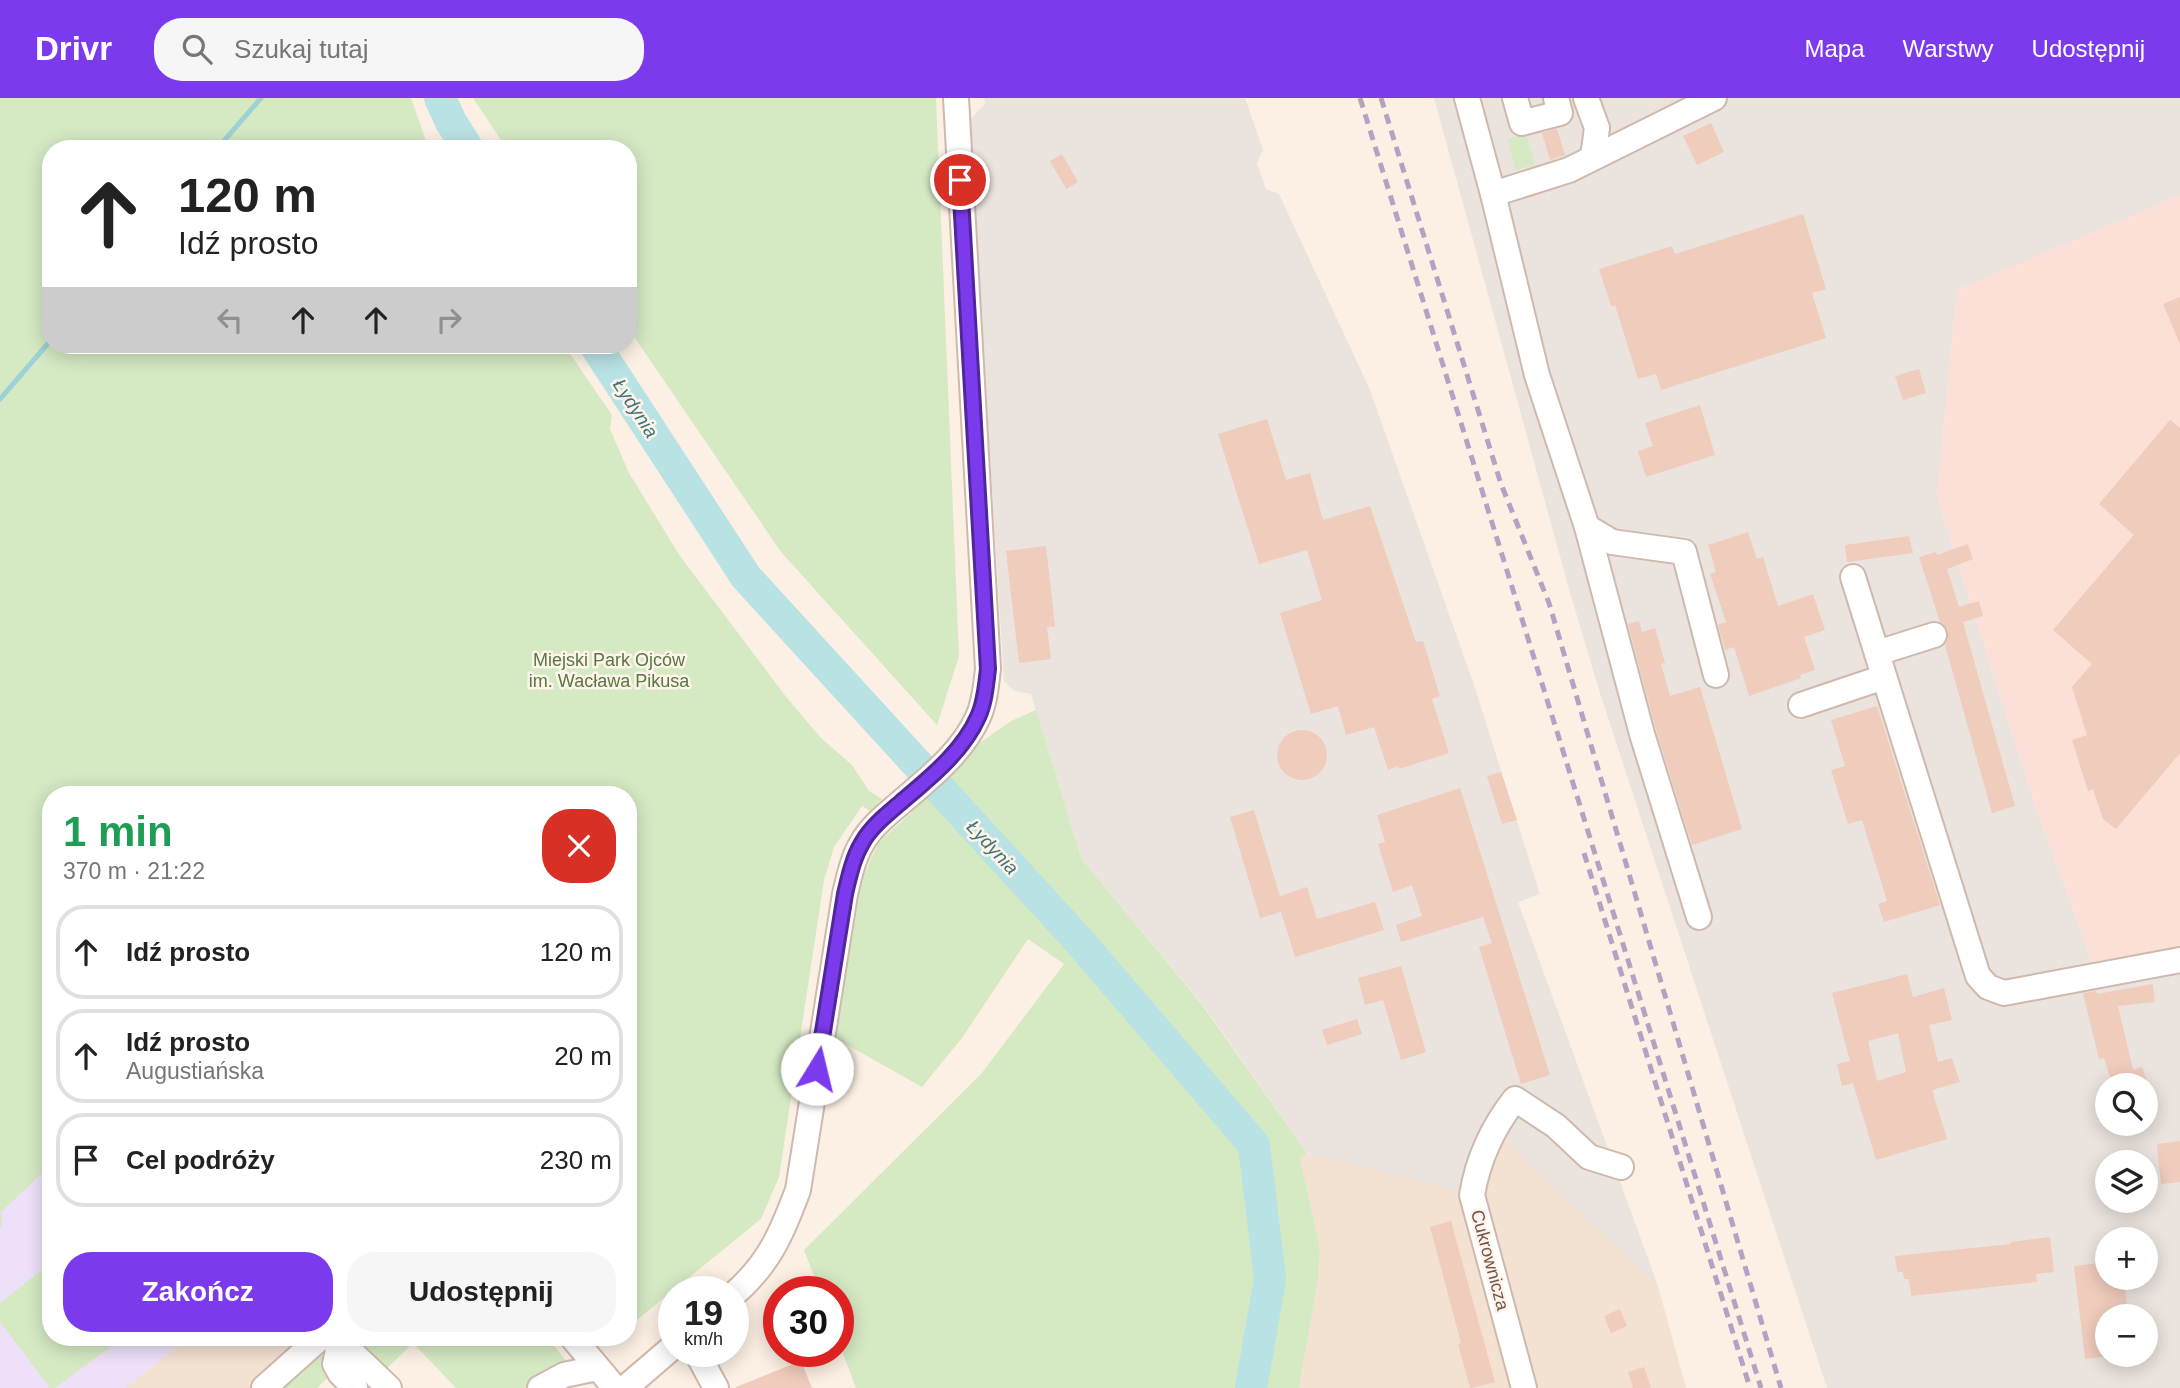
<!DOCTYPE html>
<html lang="pl">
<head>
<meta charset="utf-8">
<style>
  body { margin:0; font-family:Helvetica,sans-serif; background:#f6f6f6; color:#222; height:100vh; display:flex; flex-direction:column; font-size:26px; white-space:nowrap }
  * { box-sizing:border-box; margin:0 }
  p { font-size:23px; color:#767676 }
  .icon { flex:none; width:38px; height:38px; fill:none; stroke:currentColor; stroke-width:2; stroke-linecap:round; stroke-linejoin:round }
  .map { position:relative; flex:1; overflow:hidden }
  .panel { position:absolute; left:42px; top:688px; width:595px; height:560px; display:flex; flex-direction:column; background:#fff; border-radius:28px; box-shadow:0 4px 18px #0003 }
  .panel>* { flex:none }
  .top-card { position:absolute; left:42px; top:42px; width:595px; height:214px; border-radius:28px; box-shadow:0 4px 18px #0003; background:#fff; color:#222; overflow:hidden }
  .fabs { position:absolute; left:2095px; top:975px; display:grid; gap:14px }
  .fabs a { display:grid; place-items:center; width:63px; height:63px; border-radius:50%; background:#fff; box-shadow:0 4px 18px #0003; font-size:35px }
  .speed { position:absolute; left:658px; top:1178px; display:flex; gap:14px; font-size:35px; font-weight:700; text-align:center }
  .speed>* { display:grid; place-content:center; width:91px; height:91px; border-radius:50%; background:#fff; box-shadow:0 4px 18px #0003; line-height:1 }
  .speed small { font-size:18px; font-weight:400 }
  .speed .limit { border:10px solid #d22; background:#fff; color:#111 }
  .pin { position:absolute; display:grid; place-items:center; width:60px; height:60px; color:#fff; margin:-30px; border:4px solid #fff; border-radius:50%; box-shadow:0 2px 7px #0007 }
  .me { position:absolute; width:77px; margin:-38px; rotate:9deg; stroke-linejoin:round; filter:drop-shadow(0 0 5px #0008) }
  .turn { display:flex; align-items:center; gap:24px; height:147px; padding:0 21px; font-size:32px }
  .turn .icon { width:91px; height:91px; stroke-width:2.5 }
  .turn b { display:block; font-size:49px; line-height:60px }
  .lanes { display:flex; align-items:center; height:66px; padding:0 21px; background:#0003; justify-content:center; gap:35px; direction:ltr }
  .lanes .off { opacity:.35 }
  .round { display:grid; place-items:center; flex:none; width:74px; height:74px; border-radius:28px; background:#f6f6f6 }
  .headline { display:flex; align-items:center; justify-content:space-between; height:119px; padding:0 21px }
  h1 { font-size:42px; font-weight:700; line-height:52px; color:#1e9e55 }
  .cta { display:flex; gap:14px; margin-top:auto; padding:14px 21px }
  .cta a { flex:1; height:80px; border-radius:28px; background:#7c3aed; color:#fff; font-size:28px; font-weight:700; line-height:80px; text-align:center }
  .cta a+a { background:#f6f6f6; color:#222 }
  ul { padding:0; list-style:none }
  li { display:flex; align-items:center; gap:21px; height:94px; margin:0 14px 10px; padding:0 7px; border:4px solid #e0e0e0; border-radius:28px }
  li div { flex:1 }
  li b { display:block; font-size:26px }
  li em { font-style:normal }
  header { display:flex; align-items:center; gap:42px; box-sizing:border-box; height:98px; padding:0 35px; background:#7c3aed; color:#fff }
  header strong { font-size:33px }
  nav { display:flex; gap:38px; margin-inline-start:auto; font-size:24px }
  .search { width:490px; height:63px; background:#f6f6f6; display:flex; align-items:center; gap:18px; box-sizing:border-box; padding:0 24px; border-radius:28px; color:#767676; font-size:26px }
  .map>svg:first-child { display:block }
  .residential { fill:#f3e1d2 }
  .commercial { fill:#fcdfd7 }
  .industrial { fill:#ebe3de; fill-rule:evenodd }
  .education { fill:#ede0f8 }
  .green { fill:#d5e9c3 }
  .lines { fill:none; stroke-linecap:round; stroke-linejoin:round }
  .stream { stroke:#9fd2d6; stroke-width:5 }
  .river { stroke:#b9e2e4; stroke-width:32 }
  .building { fill:#f0ccbc; fill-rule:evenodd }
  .minor-casing { stroke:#cfb9ad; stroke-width:28 }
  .minor { stroke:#fff; stroke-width:24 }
  .rail { stroke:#b2a3c4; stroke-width:5; stroke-dasharray:10 7; stroke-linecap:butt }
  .route-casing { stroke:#51269a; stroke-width:18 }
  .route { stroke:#7c3aed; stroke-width:12 }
  .labels { text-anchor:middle; stroke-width:5; stroke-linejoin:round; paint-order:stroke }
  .park-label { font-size:18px; fill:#577842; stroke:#fff4ea }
  .street-label { font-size:18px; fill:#73554a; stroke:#fff4ea }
  .water-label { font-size:19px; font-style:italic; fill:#3e7478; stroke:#fff4ea }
</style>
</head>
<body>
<header>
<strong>Drivr</strong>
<div class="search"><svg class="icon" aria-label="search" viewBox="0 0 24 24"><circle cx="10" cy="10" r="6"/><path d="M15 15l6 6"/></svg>Szukaj tutaj</div>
<nav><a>Mapa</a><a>Warstwy</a><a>Udostępnij</a></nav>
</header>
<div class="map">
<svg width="2180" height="1290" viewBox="0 0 2180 1290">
  <rect width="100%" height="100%" fill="#fcf0e4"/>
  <g class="residential">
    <polygon points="1500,1038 1658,1188 1686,1290 1299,1290 1318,1182 1320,1151 1300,1060 1307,1055 1462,1094"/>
    <polygon points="190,1239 309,1239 252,1290 125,1290"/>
  </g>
  <polygon class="commercial" points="2180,97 2180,851 2092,864 2035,709 1937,399 1957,192"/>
  <g class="industrial">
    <polygon points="984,0 1245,0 1263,52 1257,65 1266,91 1279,96 1370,292 1475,590 1540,796 1518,804 1658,1188 1500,1038 1462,1094 1307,1055 1206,911 1081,760 1031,596 1014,593 1004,583 969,22 985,6"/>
    <path d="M1434,0h746v97l-223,95 -20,207 98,310 57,155 88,-13v439h-353l-228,-698 -30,-101zM2107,987h39v39h-39zM2107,1064h39v38h-39zM2107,1141h39v39h-39zM2107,1218h39v38h-39z"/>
  </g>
  <polygon class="education" points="51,1067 51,1239 190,1239 125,1290 0,1290 0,1114"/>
  <g class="green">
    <polygon points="0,0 411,0 429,51 51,51 51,247 564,247 612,317 610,331 629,375 680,458 787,600 821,640 852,667 869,693 882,701 870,713 862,708 834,749 824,782 779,1079 761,1121 628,1229 628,696 51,696 51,1067 1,1114 2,1127 0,1130"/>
    <polygon points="473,0 936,0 959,558 937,627 781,454 628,230 628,51 507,51"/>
    <polygon points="1526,36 1535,66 1516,72 1507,41"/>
    <polygon points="1036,612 1081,760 1203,908 1307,1055 1300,1060 1320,1151 1318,1182 1299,1290 856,1290 838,1243 838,1194 820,1193 804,1152 981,976 1064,866 1028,841 962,940 922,989 835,940 855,798 878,745 912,714 909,698 952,669 981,644 1011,623"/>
    <polygon points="51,1165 51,1239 124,1239 55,1290 50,1290 0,1224 0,1205"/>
    <polygon points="309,1239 547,1239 571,1269 531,1290 456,1290 413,1245 377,1280 386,1290 364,1290 316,1239"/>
    <polygon points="320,1256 336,1272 317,1290 270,1290"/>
  </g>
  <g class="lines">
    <g class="stream">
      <polyline points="217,51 261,0"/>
      <polyline points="0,301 51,242"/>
    </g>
    <g class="river">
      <polyline points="440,0 451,24 468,51"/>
      <polyline points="595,247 746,479 1080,844 1254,1047 1270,1181 1251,1290"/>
    </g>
  </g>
  <g class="building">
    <polygon points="1711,25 1724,54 1697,67 1683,38"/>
    <polygon points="1557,31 1565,57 1550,62 1542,35"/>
    <polygon points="1062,56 1078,84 1066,91 1050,63"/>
    <polygon points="1803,116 1826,191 1812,195 1826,240 1661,292 1656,276 1638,281 1615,207 1611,208 1599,171 1672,148 1675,156"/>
    <polygon points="2180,199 2180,246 2163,206"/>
    <polygon points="1919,271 1926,295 1903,302 1895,278"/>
    <polygon points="1700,307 1715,357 1646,379 1638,353 1653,348 1645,325"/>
    <polygon points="1267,321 1286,382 1310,375 1323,422 1370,408 1416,544 1423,543 1440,598 1432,601 1449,655 1399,671 1398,668 1388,672 1374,629 1346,637 1338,608 1311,616 1280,515 1322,502 1307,452 1259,466 1218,336"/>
    <polygon points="2170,322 2180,330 2180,655 2116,731 2103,721 2093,691 2088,693 2072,642 2087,637 2072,589 2092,566 2053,532 2134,437 2099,406"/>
    <polygon points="1748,434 1757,461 1763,459 1778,508 1813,496 1825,532 1804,539 1815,572 1800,577 1801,580 1749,598 1734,549 1725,552 1718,527 1726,524 1710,476 1716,474 1708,447"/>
    <polygon points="1909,438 1913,455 1847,464 1845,447"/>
    <polygon points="1968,446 1973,461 1947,471 1959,509 1979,503 1983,518 1963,524 2015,708 1992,715 1945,547 1948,541 1948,533 1944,527 1940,524 1919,459 1936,454 1937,457"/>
    <polygon points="1046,448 1055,528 1047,529 1051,561 1019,565 1006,453"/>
    <polygon points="1639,523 1642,534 1655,530 1665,565 1661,566 1670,598 1700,589 1742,731 1692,747 1656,632 1628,526"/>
    <polygon points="1877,608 1940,807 1884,824 1878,806 1887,803 1862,722 1848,726 1831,672 1845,668 1831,622"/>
    <circle cx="1302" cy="657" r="25"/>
    <polygon points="1501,674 1517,722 1502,726 1487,678"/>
    <polygon points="1460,690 1550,977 1521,986 1479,849 1492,845 1483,819 1401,844 1396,827 1422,818 1412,787 1393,794 1378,746 1385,744 1377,717"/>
    <polygon points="1254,712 1280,798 1307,789 1317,821 1375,804 1384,832 1295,859 1281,814 1260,820 1230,719"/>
    <polygon points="1401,868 1426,954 1401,962 1383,902 1365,907 1358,880"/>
    <path d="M1907,876l6,23 31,-9 8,32 -23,5 9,37 14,-4 8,24 -28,8 15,49 -71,21 -23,-77 -11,3 -5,-22 13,-3 -18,-68zM1898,935l8,39 -29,9 -9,-40z"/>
    <polygon points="2153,886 2155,904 2118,908 2133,972 2142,969 2148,987 2113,987 2104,960 2099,961 2083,895 2096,893 2097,896"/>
    <polygon points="1357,921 1362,936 1327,947 1322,932"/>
    <polygon points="2180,1043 2180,1084 2161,1086 2157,1046"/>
    <polygon points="1451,1123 1495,1284 1472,1290 1470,1290 1458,1246 1461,1245 1430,1129"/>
    <polygon points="2050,1139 2054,1174 2036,1176 2037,1184 1911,1198 1909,1181 1904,1181 1903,1174 1897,1174 1895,1158 2011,1146 2011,1144"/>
    <polygon points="2107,1164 2107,1180 2124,1180 2128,1218 2107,1218 2107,1258 2085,1261 2074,1168"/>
    <polygon points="1620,1211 1627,1228 1611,1235 1604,1218"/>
    <polygon points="801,1263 812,1290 736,1290 736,1289"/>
    <polygon points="1644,1269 1651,1290 1633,1290 1628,1274"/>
  </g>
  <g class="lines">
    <g class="minor-casing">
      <g id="minor">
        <polyline points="1467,0 1493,96 1537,277 1587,429 1612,444 1684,454 1716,577"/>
        <polyline points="1515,0 1522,25 1560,15 1556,0"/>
        <polyline points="1586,0 1597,30 1593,59"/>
        <polyline points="1493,96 1569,72 1714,0"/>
        <polyline points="1587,429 1642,636 1699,819"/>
        <polyline points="1853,479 1978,878 1988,889 2004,895 2180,862"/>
        <polyline points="1877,555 1934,537"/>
        <polyline points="1801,607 1884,579"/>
        <path d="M733,1197c36,-31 49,-62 65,-105l47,-296c4,-17 8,-36 17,-51 8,-15 24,-28 37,-39 29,-25 63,-51 79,-87 7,-15 8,-32 10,-48l-32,-571"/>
        <polyline points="327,1239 343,1246 389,1290"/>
        <polyline points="572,1239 615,1290"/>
        <polyline points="343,1246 338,1252 335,1266 340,1275 355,1290"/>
        <polyline points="696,1253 716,1290"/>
        <polyline points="264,1290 321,1239"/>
        <polyline points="540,1290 564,1277 597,1270"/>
        <polyline points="625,1290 674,1248"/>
        <path d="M1524,1290l-52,-193c6,-36 21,-68 43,-96l41,27 33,31 32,10"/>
      </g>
    </g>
    <use href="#minor" class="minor"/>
    <g class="rail">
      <polyline points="1360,0 1761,1290"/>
      <polyline points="1381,0 1501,386 1549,505 1781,1290"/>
      <polyline points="1584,755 1750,1290"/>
    </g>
  </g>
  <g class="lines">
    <g class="route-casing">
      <path id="route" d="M817,971l28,-175c4,-17 8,-36 17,-51 8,-15 24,-28 37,-39 29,-25 63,-51 79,-87 7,-15 8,-32 10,-48l-28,-489"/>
    </g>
    <use href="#route" class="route"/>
  </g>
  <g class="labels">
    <g class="park-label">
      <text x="609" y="568">Miejski Park Ojców<tspan x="609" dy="21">im. Wacława Pikusa</tspan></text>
    </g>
    <g class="street-label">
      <text transform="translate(1490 1162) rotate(75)" y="6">Cukrownicza</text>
    </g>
    <g class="water-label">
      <text transform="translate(636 310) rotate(57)" y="7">Łydynia</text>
      <text transform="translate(993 749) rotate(47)" y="7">Łydynia</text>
    </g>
  </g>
</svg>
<div class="fabs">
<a><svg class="icon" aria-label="search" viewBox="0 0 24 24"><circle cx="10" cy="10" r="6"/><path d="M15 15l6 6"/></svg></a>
<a><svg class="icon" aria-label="layers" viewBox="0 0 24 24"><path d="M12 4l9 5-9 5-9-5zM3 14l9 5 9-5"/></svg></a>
<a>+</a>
<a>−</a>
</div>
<div class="speed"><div>19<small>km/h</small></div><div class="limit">30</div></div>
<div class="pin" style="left:960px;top:82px;background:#d93025"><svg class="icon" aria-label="arrive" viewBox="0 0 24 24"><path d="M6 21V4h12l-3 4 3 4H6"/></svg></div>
<svg class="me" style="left:817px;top:971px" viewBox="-20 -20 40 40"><circle r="19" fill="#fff"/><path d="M0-13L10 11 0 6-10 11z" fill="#7c3aed"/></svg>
<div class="top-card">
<div class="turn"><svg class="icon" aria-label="ahead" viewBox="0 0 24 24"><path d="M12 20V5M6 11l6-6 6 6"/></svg><div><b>120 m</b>Idź prosto</div></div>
<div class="lanes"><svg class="icon off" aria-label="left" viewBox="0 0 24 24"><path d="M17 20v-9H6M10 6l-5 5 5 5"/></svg><svg class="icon" aria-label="ahead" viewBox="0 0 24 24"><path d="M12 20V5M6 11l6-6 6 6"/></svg><svg class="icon" aria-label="ahead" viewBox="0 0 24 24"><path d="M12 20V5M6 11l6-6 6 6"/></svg><svg class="icon off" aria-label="right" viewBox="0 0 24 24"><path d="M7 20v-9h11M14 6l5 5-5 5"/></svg></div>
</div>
<section class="panel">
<div class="headline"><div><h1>1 min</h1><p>370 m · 21:22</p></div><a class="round" style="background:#d93025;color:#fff"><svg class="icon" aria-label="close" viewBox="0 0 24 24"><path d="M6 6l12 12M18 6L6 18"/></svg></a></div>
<ul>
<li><svg class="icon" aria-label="ahead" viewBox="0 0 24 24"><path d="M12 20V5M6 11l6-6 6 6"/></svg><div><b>Idź prosto</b></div><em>120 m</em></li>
<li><svg class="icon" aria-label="ahead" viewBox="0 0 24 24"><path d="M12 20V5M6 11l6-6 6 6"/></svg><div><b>Idź prosto</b><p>Augustiańska</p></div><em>20 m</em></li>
<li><svg class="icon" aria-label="arrive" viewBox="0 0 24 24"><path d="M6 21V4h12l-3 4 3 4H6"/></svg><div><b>Cel podróży</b></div><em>230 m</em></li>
</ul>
<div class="cta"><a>Zakończ</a><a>Udostępnij</a></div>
</section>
</div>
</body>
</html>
